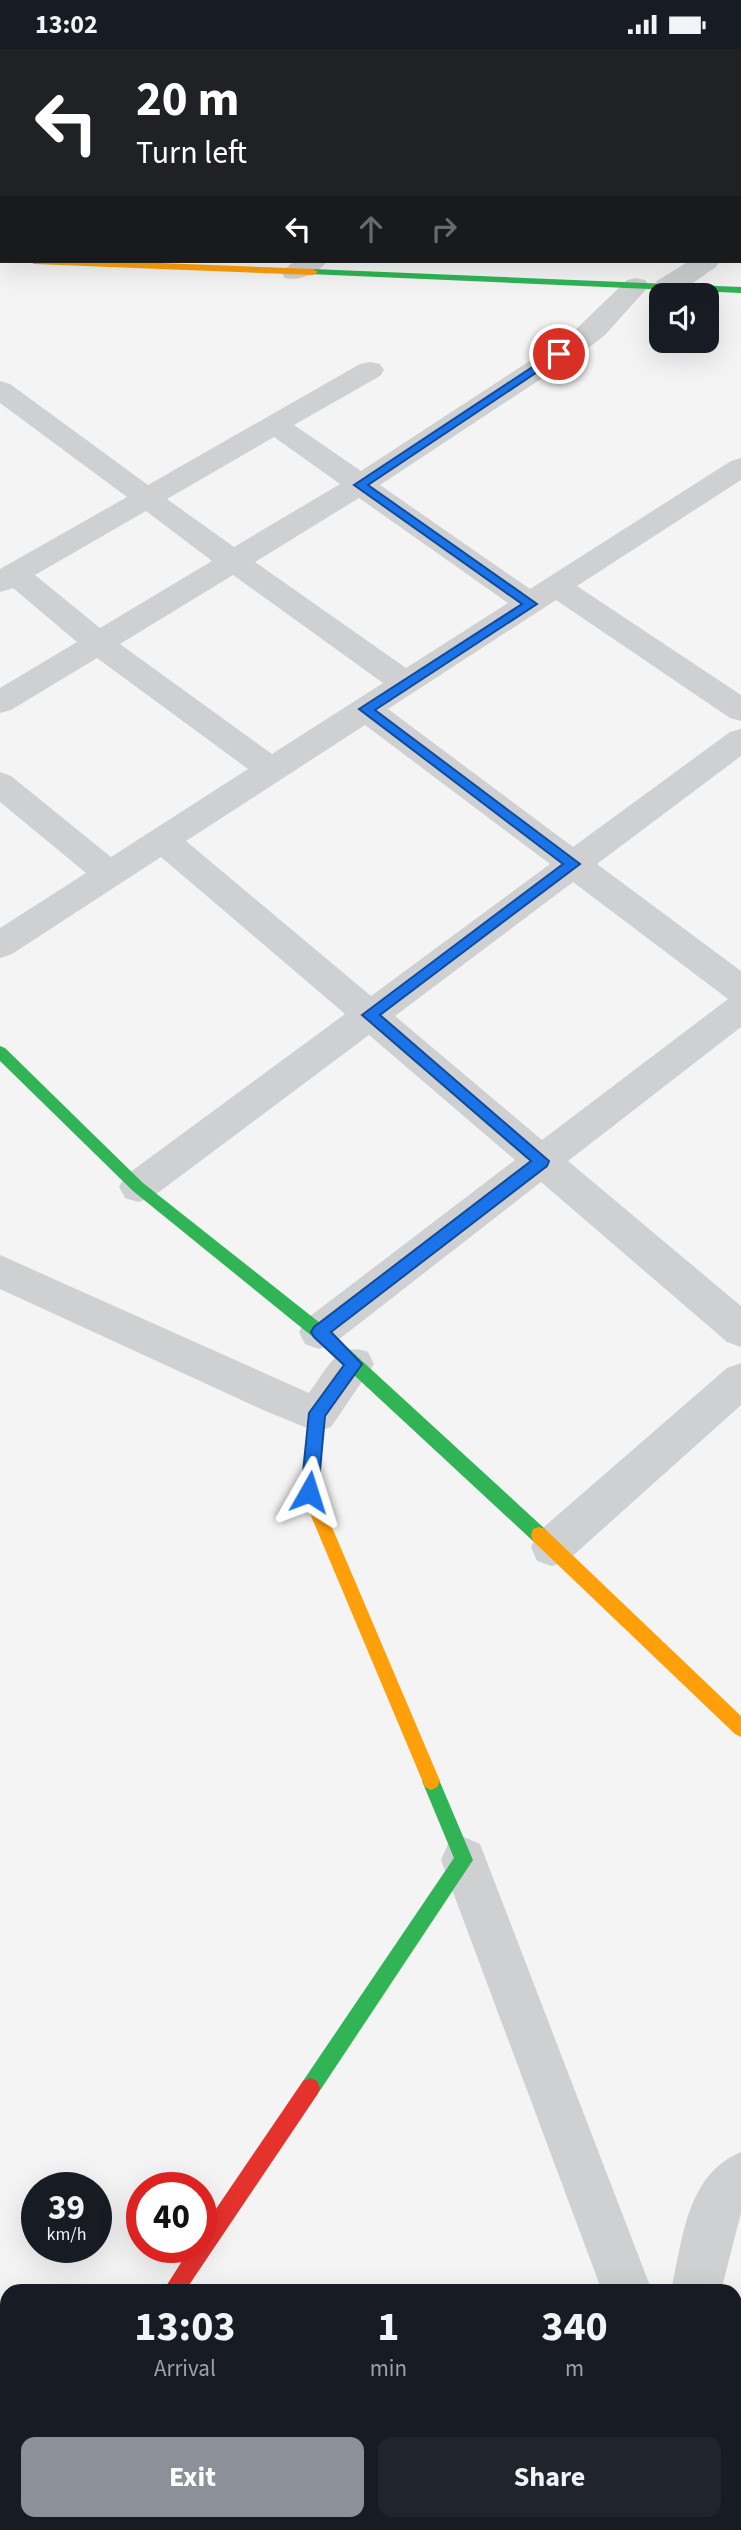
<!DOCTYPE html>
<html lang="en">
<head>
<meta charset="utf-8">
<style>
  body { margin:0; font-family:"Source Sans 3",sans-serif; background:#20242c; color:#f1f3f6; height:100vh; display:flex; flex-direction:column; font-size:26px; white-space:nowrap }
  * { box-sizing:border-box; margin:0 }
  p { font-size:23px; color:#9ea1a6 }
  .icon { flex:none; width:38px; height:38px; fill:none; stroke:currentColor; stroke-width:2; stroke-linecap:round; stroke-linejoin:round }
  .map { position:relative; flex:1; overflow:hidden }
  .sheet { position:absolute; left:0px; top:2235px; width:742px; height:247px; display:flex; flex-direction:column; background:#171b24; border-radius:21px 21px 0 0; box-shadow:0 7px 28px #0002 }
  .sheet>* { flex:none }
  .top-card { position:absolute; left:0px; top:0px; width:742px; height:214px; box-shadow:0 7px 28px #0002; background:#202124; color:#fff; overflow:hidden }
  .controls { position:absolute; left:649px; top:234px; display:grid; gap:14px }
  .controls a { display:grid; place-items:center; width:70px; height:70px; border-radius:14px; background:#171b24; box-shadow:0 7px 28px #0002; font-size:35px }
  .speed { position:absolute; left:21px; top:2123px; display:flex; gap:14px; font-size:35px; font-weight:700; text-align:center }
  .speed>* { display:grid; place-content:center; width:91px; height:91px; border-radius:50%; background:#171b24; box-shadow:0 7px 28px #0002; line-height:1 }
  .speed small { font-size:18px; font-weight:400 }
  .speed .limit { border:10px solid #d22; background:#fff; color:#111 }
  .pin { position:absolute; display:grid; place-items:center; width:60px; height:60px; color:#fff; margin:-30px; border:4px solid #fff; border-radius:50%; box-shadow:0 2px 7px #0007 }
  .me { position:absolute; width:77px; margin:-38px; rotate:6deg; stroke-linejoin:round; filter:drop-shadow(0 0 5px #0008) }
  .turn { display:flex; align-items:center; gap:24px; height:147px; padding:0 21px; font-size:32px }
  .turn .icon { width:91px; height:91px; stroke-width:2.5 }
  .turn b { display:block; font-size:49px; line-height:60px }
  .lanes { display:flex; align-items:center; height:66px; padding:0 21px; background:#0003; justify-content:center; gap:35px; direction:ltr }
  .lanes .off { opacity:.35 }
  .eta { display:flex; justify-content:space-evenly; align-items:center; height:119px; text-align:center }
  .eta b { font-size:42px; font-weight:700; line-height:49px }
  .primary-button { display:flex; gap:14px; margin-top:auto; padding:14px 21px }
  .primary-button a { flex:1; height:80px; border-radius:14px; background:#8c9099; color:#fff; font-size:28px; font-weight:700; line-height:80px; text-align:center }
  .primary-button a+a { background:#20242c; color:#f1f3f6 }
  .status { display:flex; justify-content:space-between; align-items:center; height:49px; padding:0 35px; background:#171b24; direction:ltr }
  .status svg { height:19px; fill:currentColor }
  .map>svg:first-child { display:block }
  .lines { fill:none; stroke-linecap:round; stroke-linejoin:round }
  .street { fill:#ced0d2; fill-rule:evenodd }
  .fast { fill:#30b455; fill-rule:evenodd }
  .slow { fill:#ff9f0a; fill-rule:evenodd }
  .jam { fill:#e5322d; fill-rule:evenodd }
  .route { fill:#1a73e8; stroke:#114b97; stroke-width:2 }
</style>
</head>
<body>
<div class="status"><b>13:02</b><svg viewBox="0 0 49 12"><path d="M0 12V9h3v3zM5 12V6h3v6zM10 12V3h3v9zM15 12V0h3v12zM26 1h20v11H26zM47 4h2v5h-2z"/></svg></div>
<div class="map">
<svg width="741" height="2481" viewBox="0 0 741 2481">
  <rect width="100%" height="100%" fill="#f4f4f4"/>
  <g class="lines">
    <g class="street">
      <polygon points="54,0 78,0 80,2 55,2"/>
      <polygon points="201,0 226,0 199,2"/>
      <polygon points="681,0 706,0 679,2"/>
      <rect x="0" y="66" width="2" height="14"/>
      <polygon points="741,181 741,198 740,198 740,181"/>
      <path d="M295,212h32c-9,13 -27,20 -42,17l-4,-6z"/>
      <path d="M689,212h31l-4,6c-17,11 -38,31 -59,26l-4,-6 4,-6z"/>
      <path d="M636,229l9,2 4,6 -44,49 -14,11 -211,139 150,104 201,-128 10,-3v22l-164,106 164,109v26l-11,-3 -174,-118 -168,109 185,138 157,-115 11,-3v27l-144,108 144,107v56l-173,134 173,145v41l-14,-5 -186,-160 -208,162 -14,5 -14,-5 -6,-12 6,-12 210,-160 -146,-125 -218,163 -13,4 -13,-4 -6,-11 6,-11 220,-162 -184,-157 -149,97 -12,4v-30l86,-55 -86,-71v-30l11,4 100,81 137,-88 -151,-111 -86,52 -11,3v-25l77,-46 -64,-54 -13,4v-23l127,-72 -127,-94v-22l10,3 138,101 212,-121 10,-2 10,2 4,6 -4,6 -86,49 67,46 210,-137 56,-54zM274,388l66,47 -106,63 -67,-48zM359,449l149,105 -102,65 -151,-106zM146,462l66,50 -112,67 -65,-53zM233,526l150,108 -111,71 -152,-110zM365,676l185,139 -179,132 -185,-155zM573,833l155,117 -186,141 -147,-124z"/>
      <path d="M0,1206l309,138c17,-22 28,-53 59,-41l6,12 -43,63 -14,5 -54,-22 -263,-121z"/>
      <polygon points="741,1314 741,1356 567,1512 552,1517 537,1512 531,1498 537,1484 727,1319"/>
      <polygon points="464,1788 480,1795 652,2242 602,2242 441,1811 448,1795"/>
      <path d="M741,2103v61l-20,78h-50c12,-52 15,-116 70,-139z"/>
      <polygon points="7,2451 7,2474 41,2474 39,2481 0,2481 0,2454"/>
      <polygon points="735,2455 741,2467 741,2481 693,2481 691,2474 735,2474"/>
      <polygon points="488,2474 542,2474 540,2481 485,2481"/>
    </g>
    <g class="fast">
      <polygon points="313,220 741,238 741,244 309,225 308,223"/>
      <polygon points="0,997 5,999 143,1134 325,1278 545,1480 547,1486 545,1492 539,1494 533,1492 313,1288 133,1142 0,1012"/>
      <polygon points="431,1723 437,1726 473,1811 317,2046 310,2049 303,2046 300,2039 303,2032 454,1809 422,1732 425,1726"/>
    </g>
    <g class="slow">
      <polygon points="29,212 109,212 313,220 318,223 313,226 34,215"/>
      <polygon points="317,1358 323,1360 325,1365 317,1443 440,1732 437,1738 431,1741 425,1738 301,1443 309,1365 311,1360"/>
      <polygon points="539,1478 545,1480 741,1667 741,1688 735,1685 533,1492 531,1486 533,1480"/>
    </g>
    <g class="jam">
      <polygon points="0,207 2,212 6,212 0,213"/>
      <polygon points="310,2029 317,2032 320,2039 317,2046 185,2242 163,2242 191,2198 201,2198 201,2182 303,2032"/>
    </g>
  </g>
  <polygon class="route" points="555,303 564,305 368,436 537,555 375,661 580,815 380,966 549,1112 547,1117 331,1283 362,1315 325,1367 318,1443 315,1448 309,1451 303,1448 301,1443 309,1364 344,1316 314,1288 311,1283 314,1278 531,1112 362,966 563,815 359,660 522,555 354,436"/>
</svg>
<div class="controls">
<a><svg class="icon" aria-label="sound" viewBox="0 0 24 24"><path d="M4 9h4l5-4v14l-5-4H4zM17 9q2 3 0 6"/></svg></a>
</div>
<div class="speed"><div>39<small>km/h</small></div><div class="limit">40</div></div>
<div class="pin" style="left:559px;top:305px;background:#d93025"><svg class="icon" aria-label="arrive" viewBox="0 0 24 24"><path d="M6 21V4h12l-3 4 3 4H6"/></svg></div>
<svg class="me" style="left:309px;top:1443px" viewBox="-20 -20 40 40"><path d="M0-17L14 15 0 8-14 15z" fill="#1a73e8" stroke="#fff" stroke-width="4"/></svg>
<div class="top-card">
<div class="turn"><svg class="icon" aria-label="left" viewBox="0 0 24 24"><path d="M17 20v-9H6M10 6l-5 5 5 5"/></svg><div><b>20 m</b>Turn left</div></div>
<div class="lanes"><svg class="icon" aria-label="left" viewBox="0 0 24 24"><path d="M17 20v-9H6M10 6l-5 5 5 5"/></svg><svg class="icon off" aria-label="ahead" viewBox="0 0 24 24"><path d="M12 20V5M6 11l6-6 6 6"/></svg><svg class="icon off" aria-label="right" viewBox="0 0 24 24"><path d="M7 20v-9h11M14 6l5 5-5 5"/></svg></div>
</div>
<section class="sheet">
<div class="eta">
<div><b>13:03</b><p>Arrival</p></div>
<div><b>1</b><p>min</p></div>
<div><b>340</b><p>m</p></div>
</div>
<div class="primary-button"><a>Exit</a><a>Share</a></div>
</section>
</div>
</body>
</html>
